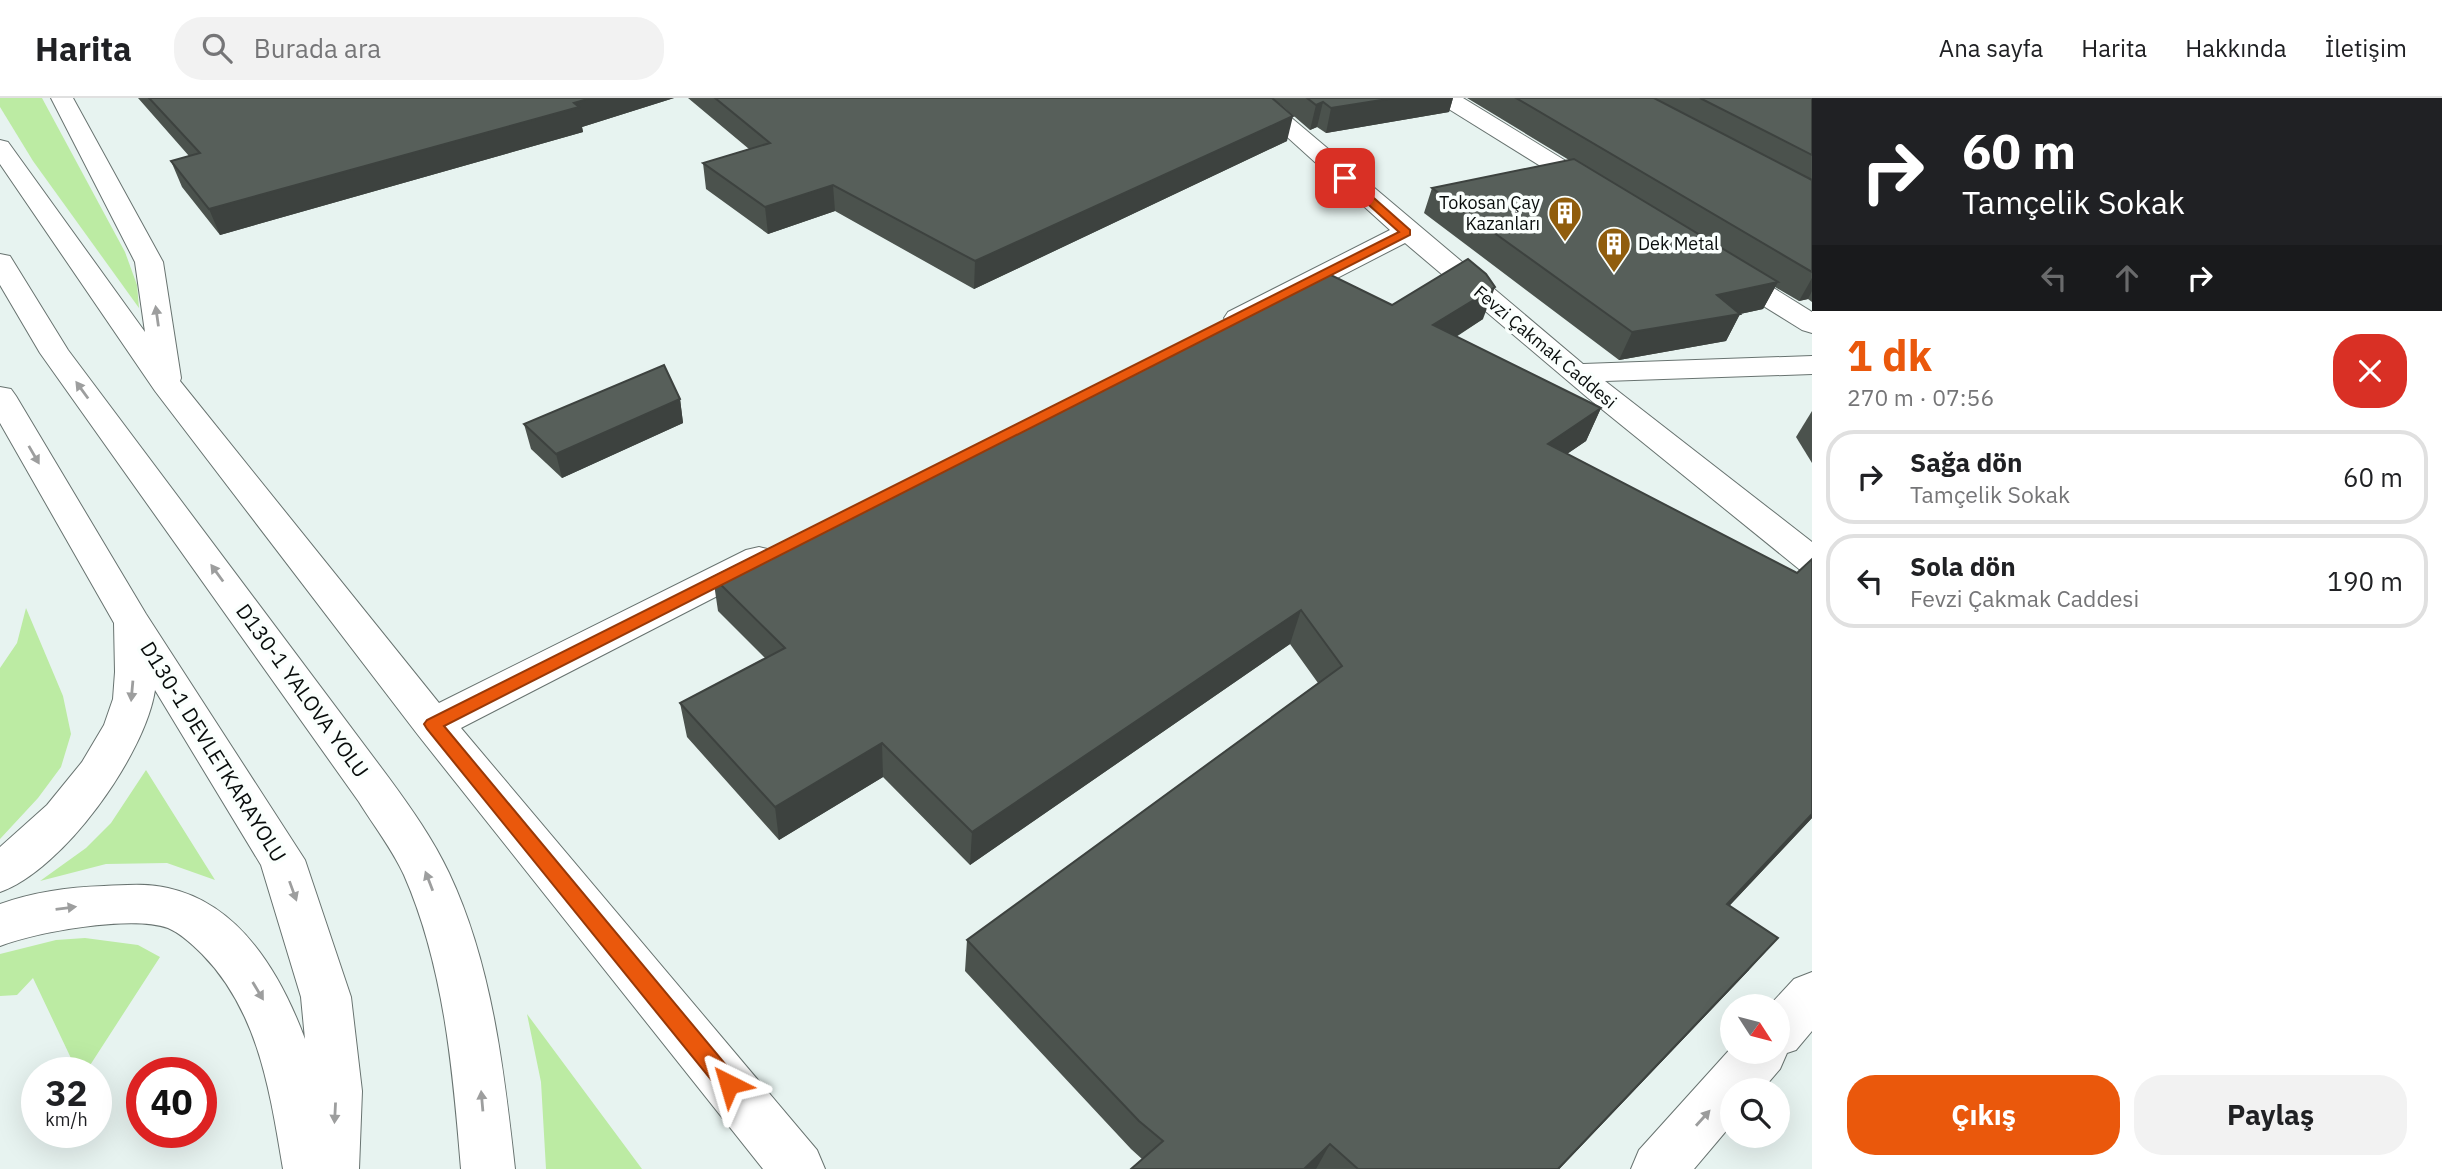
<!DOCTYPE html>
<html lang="tr">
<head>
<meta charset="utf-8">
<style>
  body { margin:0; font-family:"IBM Plex Sans",sans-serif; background:#f2f2f2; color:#202124; height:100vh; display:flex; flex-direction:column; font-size:26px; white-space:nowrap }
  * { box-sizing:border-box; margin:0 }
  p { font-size:23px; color:#757577 }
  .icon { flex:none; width:38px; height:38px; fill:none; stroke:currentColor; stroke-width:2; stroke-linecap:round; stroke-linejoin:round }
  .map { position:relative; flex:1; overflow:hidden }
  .sheet { display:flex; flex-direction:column; background:#fff; width:630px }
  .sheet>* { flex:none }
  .top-card { background:#202124; color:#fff; overflow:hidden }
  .needle { width:46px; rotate:126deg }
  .buttons { position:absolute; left:1720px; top:896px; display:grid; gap:14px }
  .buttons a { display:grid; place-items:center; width:70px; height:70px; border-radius:50%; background:#fff; box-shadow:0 7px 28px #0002; font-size:35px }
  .speed { position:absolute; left:21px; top:959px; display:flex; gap:14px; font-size:35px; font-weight:700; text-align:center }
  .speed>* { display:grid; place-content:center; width:91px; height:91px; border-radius:50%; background:#fff; box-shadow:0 7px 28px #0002; line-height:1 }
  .speed small { font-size:18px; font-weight:400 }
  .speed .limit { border:10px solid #d22; background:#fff; color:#111 }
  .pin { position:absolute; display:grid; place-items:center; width:60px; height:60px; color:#fff; margin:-30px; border-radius:14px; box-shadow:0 4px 10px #0006 }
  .me { position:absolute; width:77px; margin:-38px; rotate:320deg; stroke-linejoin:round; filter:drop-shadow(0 0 5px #0008) }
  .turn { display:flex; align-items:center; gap:24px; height:147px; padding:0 35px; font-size:32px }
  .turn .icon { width:91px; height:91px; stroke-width:2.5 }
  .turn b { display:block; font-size:49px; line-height:60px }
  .lanes { display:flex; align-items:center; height:66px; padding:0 35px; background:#0003; justify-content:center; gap:35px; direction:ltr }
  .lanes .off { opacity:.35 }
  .round { display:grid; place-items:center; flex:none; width:74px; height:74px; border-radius:28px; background:#f2f2f2 }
  .headline { display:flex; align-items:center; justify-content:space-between; height:119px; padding:0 35px }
  h1 { font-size:42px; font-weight:800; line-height:52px; color:#ea580c }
  .button { display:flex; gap:14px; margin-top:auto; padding:14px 35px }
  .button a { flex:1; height:80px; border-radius:28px; background:#ea580c; color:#fff; font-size:28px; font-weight:800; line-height:80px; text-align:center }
  .button a+a { background:#f2f2f2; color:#202124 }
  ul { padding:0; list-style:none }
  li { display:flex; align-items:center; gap:21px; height:94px; margin:0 14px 10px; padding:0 21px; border:4px solid #e0e0e0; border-radius:28px }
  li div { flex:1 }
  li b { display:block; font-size:26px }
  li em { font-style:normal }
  header { display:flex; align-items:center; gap:42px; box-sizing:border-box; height:98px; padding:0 35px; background:#fff; border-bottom:2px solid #e0e0e0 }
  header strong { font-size:33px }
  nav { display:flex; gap:38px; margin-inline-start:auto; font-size:24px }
  .search { width:490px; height:63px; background:#f2f2f2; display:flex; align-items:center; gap:18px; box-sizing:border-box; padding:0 24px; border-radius:28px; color:#757577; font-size:26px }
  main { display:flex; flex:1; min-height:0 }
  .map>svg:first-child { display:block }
  .green { fill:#bceba3 }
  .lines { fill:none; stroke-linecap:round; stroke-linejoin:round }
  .minor-casing { stroke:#687370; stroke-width:2 }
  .highway-casing { stroke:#687370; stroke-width:2 }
  .minor { fill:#fff; fill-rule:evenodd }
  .highway { fill:#fff; fill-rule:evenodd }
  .wall { fill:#4b524d }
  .shaded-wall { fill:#3d423f }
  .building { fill:#575f5a; stroke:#3d423f; stroke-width:2 }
  .oneway { fill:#9d9e9e }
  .route { fill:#ea580c; stroke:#983908; stroke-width:2 }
  .labels { text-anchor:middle; stroke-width:7; stroke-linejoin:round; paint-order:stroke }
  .far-poi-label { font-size:18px; fill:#090d0c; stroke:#fafffd; text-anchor:end }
  .far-street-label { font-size:18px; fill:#090d0c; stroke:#fafffd }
  .street-label { font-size:21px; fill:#090d0c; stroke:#fafffd }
</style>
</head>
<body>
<header>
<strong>Harita</strong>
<div class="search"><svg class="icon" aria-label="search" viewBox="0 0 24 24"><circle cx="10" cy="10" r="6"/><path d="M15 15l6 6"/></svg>Burada ara</div>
<nav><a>Ana sayfa</a><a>Harita</a><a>Hakkında</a><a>İletişim</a></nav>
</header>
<main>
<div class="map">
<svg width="1812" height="1071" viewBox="0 0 1812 1071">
  <rect width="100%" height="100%" fill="#e7f3f0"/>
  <g class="green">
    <polygon points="0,0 42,0 125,154 137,187 139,210 33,63 0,9"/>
    <polygon points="26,510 63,598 71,636 61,669 38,700 0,741 0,570 17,545"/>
    <polygon points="146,672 215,782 167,765 106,766 40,783 86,750 111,725"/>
    <polygon points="85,840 138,847 160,859 85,975 78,975 33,880 17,897 0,898 0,856 56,842"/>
    <polygon points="527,916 642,1071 546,1071 541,984"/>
  </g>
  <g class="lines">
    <g class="minor-casing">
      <g id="minor">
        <polygon points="51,0 73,0 163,164 181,280 180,283 439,605 746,452 759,449 772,452 777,461 772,470 461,630 817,1052 825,1071 763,1071 418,637 155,293 0,66 0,42 8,44 145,234 135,164"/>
        <polygon points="1244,0 1268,0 1583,266 1812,258 1812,276 1605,283 1812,444 1812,474 1799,471 1588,300 1405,145 1248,226 1238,229 1228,226 1224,220 1228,214 1390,132"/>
        <polygon points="1436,0 1463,0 1605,87 1608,92 1605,97 1596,99 1587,97 1439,5"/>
        <polygon points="1725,164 1735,166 1812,214 1812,235 1802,232 1715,178 1711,172 1715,166"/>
        <polygon points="1812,874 1812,933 1796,952 1787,955 1780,971 1762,992 1732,992 1732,1026 1694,1071 1631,1071 1639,1052 1732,949 1732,954 1778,954 1778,908 1769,908 1794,881"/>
      </g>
    </g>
    <g class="highway-casing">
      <g id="highway">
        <path d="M0,156l10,2 58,94 321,428c22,30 44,61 60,95 43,91 55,197 66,296h-54c-8,-98 -17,-203 -57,-294 -12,-26 -30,-49 -45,-73l-319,-449 -40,-68z"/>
        <path d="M0,289l11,2 5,7 130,218 159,246 46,137 11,94 -3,78h-76c-13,-77 -24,-157 -81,-215 -10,-10 -22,-21 -34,-26 -38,-13 -130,4 -168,18v-42c34,-12 68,-17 104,-18 22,-1 43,-3 64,2 73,16 113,87 137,151l-4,-42 -40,-132 -106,-175c-10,65 -92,180 -155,202v-45l47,-42 35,-43 22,-37 9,-26 2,-27 -1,-49 -114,-200z"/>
      </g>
    </g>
    <use href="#minor" class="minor"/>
    <use href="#highway" class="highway"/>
  </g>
  <g class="wall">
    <polygon points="138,0 674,0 582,29 583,34 220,137 182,89 171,63 189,58"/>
    <polygon points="688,0 1453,0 1449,14 1326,35 1317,29 1310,32 1280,6 1287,43 974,191 835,113 768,136 706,91 703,65 749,51"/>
    <polygon points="1467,0 1812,0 1812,204 1808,201 1799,203 1775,189 1763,211 1740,216 1726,243 1619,262 1424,115 1432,90 1569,62"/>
    <polygon points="1392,207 1483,221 1456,239 1601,310 1586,343 1567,356 1797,475 1812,461 1812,720 1730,807 1749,872 1559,1071 1131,1071 1142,1061 1131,1051 965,873 967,842 1318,585 1290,546 970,767 883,679 779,742 687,639 680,605 765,560 718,513 713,479"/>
    <polygon points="680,301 683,325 562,380 531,351 524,326"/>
    <polygon points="1812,313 1812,365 1796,339"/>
  </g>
  <g class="shaded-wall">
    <polygon points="591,0 674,0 582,29 583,34 220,137 209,111"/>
    <polygon points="1394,0 1453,0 1449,14 1326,35 1331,10"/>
    <polygon points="1323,4 1317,29 1310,32 1316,7"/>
    <polygon points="1293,18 1287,43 974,191 975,163"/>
    <polygon points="833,87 835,113 768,136 765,109"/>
    <polygon points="1812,180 1812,193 1808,201 1799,203"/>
    <polygon points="1778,184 1763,211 1740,216 1726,243 1619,262 1632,234 1717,197"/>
    <polygon points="1495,189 1483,221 1422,260 1433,227"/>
    <polygon points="680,301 683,325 562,380 556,356"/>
    <polygon points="1601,310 1586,343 1533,379 1548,346"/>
    <polygon points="1301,512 1290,546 970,767 972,734"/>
    <polygon points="882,645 883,679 779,742 775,709"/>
    <polygon points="1812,716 1812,720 1701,838 1727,806"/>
    <polygon points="1778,840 1749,872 1559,1071 1558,1071"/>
    <polygon points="1330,1046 1316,1071 1304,1071"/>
  </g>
  <g class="building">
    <polygon points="149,0 591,0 574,5 579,9 209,111 171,63 200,55"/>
    <polygon points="715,0 1272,0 1293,18 975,163 833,87 765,109 703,65 770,45"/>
    <polygon points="1307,0 1394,0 1331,10 1323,4 1316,7"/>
    <polygon points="1516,0 1654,0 1812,82 1812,174"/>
    <polygon points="1700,0 1812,0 1812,57"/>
    <polygon points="1574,61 1778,184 1717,197 1740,216 1632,234 1432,90"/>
    <polygon points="1468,161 1486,176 1495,189 1433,227 1601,310 1548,346 1797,475 1812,461 1812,716 1727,806 1778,840 1558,1071 1358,1071 1330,1046 1304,1071 1131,1071 1163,1043 1139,1023 967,842 1342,568 1301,512 972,734 882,645 775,709 680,605 785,550 713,479 1327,175 1392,207"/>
    <polygon points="664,267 680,301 556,356 524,326"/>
  </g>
  <defs><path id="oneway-solid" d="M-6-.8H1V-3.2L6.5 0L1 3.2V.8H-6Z" transform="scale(1.75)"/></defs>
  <g class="oneway">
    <use href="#oneway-solid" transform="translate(157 218) rotate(-98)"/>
    <use href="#oneway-solid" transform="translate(82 292) rotate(-126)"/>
    <use href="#oneway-solid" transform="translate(34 357) rotate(60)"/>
    <use href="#oneway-solid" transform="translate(217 475) rotate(-126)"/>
    <use href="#oneway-solid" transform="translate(132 593) rotate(95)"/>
    <use href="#oneway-solid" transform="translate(429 783) rotate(-111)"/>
    <use href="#oneway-solid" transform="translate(293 793) rotate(70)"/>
    <use href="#oneway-solid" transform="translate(66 810) rotate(-7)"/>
    <use href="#oneway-solid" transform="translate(258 893) rotate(59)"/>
    <use href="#oneway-solid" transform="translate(482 1003) rotate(-95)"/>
    <use href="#oneway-solid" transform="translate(335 1015) rotate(93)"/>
    <use href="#oneway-solid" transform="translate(1703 1020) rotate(-48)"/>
  </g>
  <polygon class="route" points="1341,78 1349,78 1410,132 1410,137 444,628 736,979 740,986 736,994 729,997 721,994 427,631 424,626 427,622 1399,134 1341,82"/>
  <defs>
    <g id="building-pin" transform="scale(1.75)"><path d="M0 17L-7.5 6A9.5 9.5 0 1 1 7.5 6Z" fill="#905d0d" stroke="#fafffd"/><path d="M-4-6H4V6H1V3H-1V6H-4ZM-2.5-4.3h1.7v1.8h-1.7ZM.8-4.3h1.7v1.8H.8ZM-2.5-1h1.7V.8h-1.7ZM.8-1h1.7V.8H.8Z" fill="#fff"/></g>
  </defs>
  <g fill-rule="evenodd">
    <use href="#building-pin" x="1565" y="115"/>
    <use href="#building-pin" x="1614" y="146"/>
  </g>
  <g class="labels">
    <g class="far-poi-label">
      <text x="1540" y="111">Tokosan Çay<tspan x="1540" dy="21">Kazanları</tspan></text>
      <text x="1638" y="152" text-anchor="start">Dek Metal</text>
    </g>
    <g class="far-street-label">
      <text transform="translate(1545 249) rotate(40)" y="6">Fevzi Çakmak Caddesi</text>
    </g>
    <g class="street-label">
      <text transform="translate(302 593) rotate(54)" y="7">D130-1 YALOVA YOLU</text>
      <text transform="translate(213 654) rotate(58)" y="7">D130-1 DEVLETKARAYOLU</text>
    </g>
  </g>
</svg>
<div class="buttons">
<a><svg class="needle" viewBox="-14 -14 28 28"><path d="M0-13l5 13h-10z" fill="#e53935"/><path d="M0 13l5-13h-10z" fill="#757577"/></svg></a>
<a><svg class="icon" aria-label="search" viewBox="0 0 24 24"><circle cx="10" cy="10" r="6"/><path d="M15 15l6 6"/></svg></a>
</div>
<div class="speed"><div>32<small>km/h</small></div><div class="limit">40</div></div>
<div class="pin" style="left:1345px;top:80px;background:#d93025"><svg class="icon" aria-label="arrive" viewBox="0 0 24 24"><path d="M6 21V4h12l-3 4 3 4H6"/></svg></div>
<svg class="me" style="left:729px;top:986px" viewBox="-20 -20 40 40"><path d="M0-17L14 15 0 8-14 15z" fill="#ea580c" stroke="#fff" stroke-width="4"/></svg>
</div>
<section class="sheet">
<div class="top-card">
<div class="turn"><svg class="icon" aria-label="right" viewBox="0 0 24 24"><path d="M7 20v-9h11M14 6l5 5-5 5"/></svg><div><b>60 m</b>Tamçelik Sokak</div></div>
<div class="lanes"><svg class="icon off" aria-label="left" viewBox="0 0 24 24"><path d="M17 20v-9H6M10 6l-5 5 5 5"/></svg><svg class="icon off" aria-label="ahead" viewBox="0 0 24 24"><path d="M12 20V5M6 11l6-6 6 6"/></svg><svg class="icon" aria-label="right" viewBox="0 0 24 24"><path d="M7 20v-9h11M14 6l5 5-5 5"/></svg></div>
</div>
<div class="headline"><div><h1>1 dk</h1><p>270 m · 07:56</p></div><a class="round" style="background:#d93025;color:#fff"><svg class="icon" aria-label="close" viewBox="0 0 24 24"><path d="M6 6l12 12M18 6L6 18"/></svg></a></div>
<ul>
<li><svg class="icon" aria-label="right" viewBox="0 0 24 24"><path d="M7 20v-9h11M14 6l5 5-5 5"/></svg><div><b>Sağa dön</b><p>Tamçelik Sokak</p></div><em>60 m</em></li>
<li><svg class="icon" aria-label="left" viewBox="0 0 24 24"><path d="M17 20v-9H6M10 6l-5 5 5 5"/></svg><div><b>Sola dön</b><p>Fevzi Çakmak Caddesi</p></div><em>190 m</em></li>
</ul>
<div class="button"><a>Çıkış</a><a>Paylaş</a></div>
</section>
</main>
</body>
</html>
